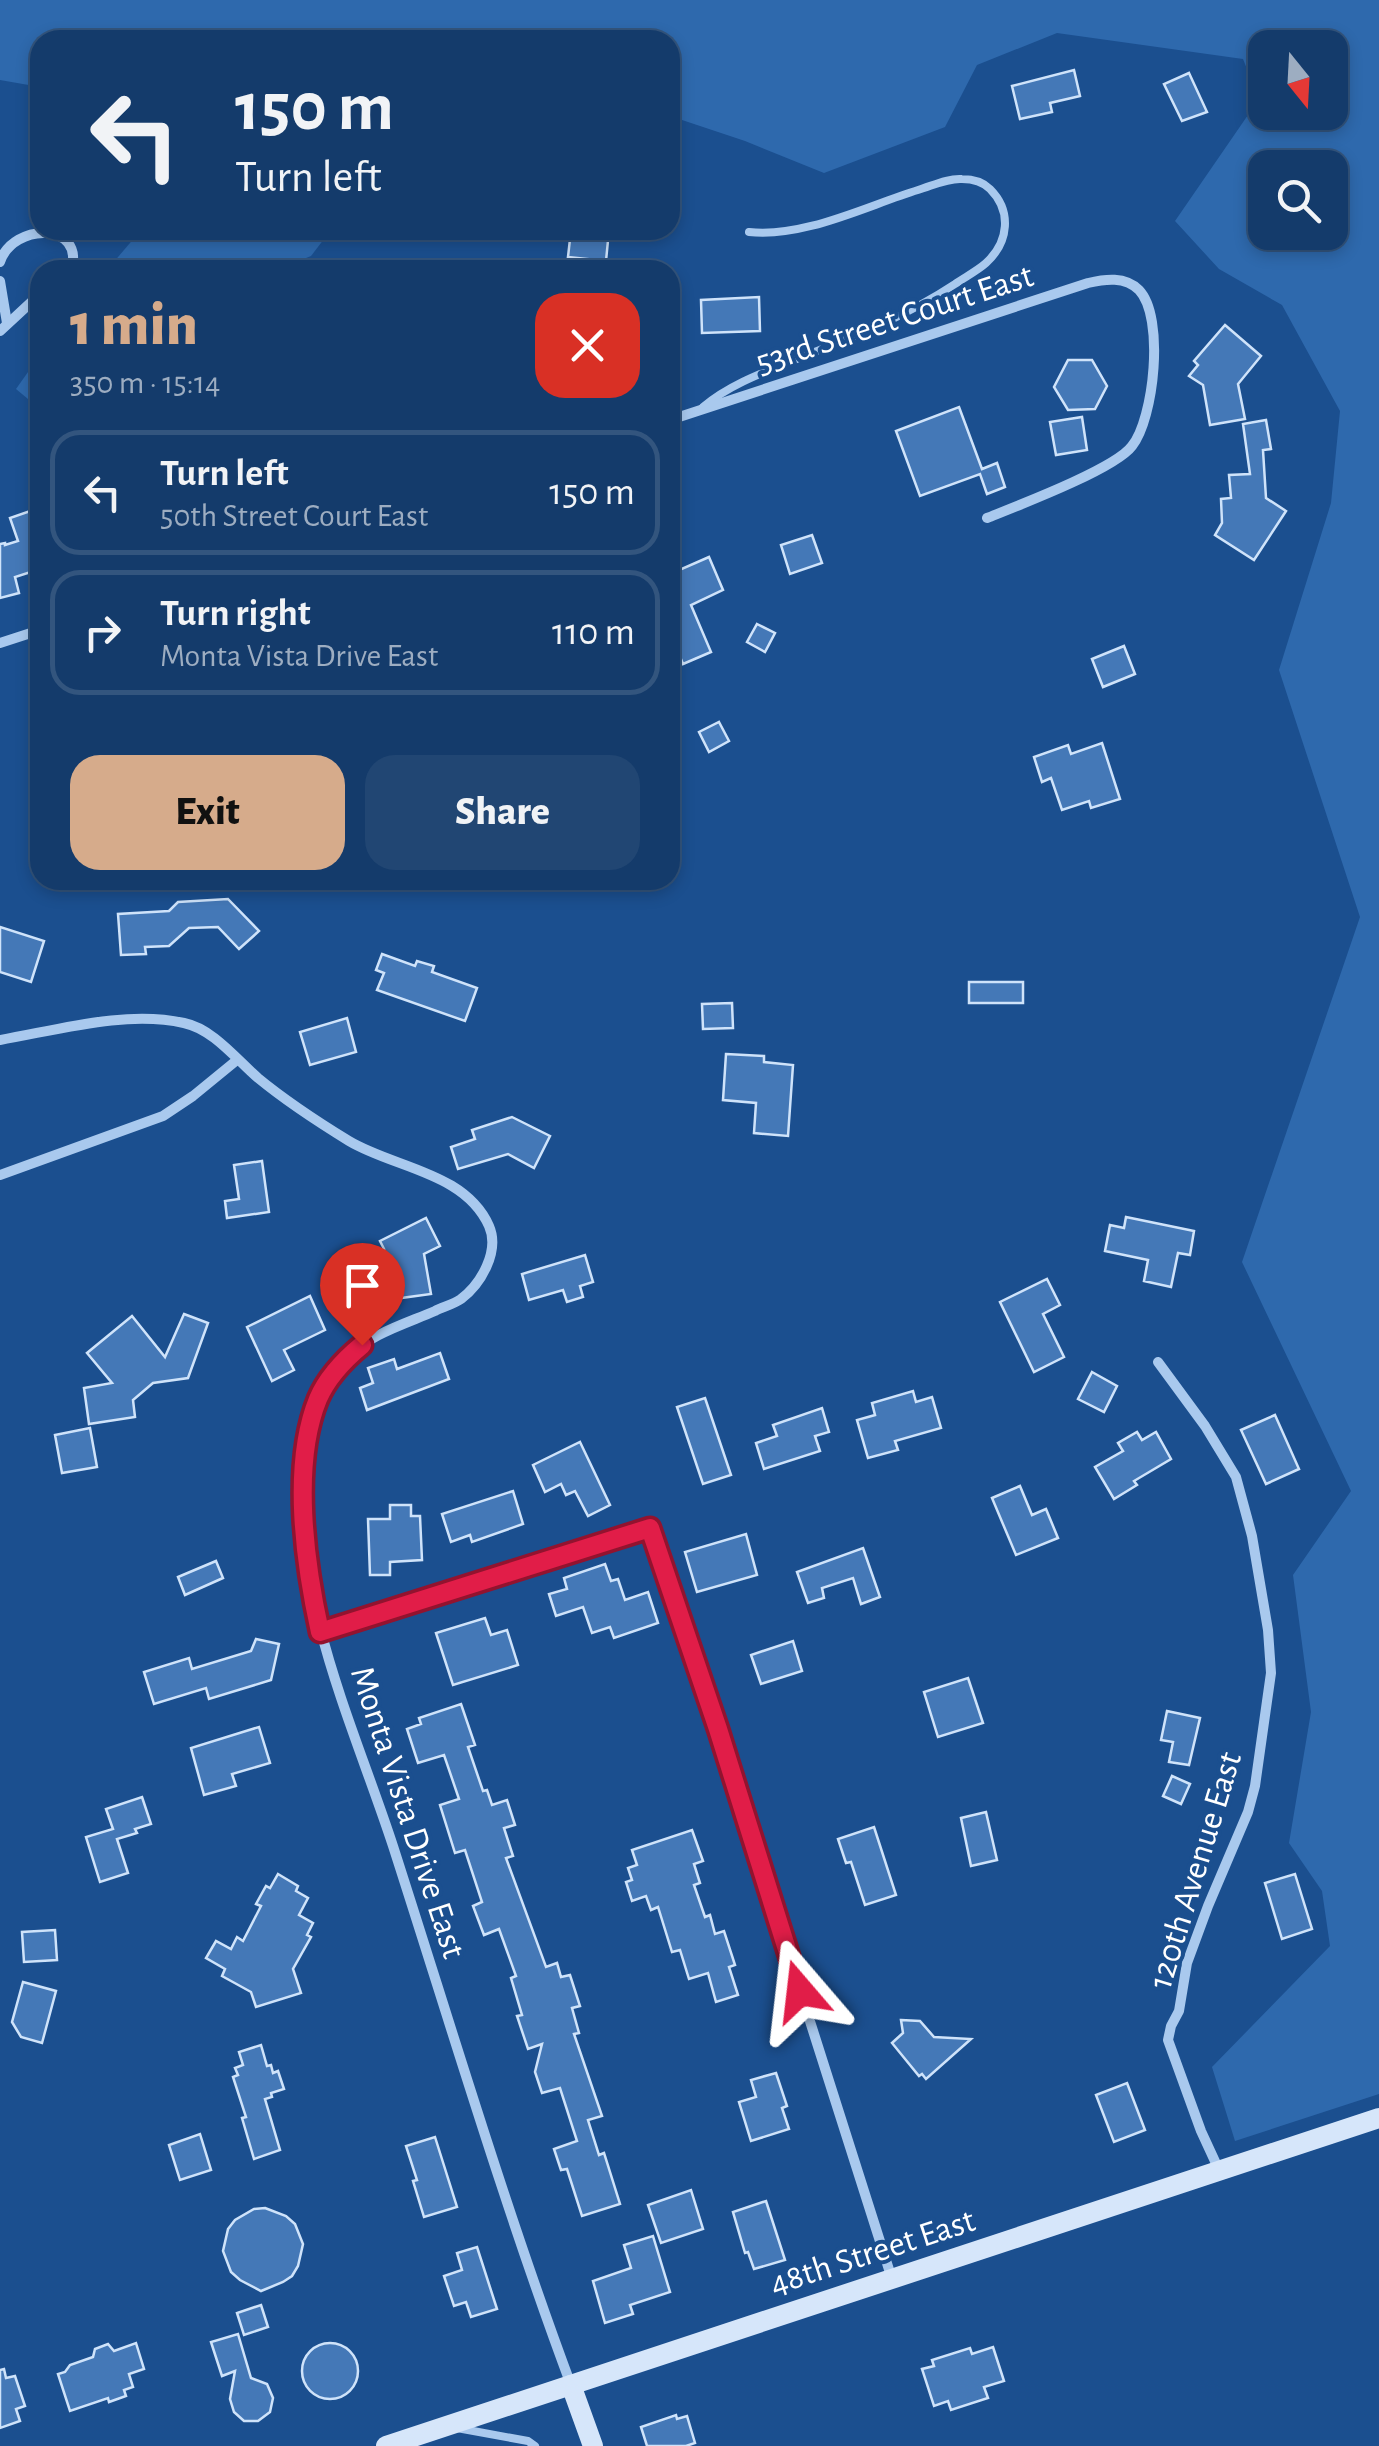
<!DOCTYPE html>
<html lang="en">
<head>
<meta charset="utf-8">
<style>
  body { margin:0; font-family:"Alegreya Sans",sans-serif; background:#214673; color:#f1f3f6; height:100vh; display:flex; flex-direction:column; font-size:38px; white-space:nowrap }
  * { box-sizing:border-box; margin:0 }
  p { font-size:32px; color:#9dadc1 }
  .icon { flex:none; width:55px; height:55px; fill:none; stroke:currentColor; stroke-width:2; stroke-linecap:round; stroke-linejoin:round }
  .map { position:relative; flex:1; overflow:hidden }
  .details { position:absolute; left:30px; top:260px; width:650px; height:630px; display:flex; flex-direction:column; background:#143b6b; border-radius:30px; box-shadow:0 5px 15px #0003,0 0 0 2px #33557e }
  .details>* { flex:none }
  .guide { position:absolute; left:30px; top:30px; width:650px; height:210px; border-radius:30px; box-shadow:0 5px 15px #0003,0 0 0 2px #33557e; background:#143b6b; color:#f1f3f6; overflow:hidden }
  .needle { width:65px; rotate:162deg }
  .buttons { position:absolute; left:1248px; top:30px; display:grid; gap:20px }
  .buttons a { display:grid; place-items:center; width:100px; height:100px; border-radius:20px; background:#143b6b; box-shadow:0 5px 15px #0003,0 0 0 2px #33557e; font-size:50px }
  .pin { position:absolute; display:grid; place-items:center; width:85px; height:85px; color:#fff; margin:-102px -42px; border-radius:50% 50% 50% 0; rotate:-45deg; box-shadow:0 0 10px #0007 }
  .pin .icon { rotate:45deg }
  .me { position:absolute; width:110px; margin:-55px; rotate:343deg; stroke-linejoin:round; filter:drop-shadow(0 0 8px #0008) }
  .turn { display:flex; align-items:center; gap:35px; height:210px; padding:0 40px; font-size:45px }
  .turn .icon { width:130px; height:130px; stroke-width:2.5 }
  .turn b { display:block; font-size:70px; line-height:85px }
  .round { display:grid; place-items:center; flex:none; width:105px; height:105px; border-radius:30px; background:#214673 }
  .summary { display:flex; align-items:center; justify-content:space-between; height:170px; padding:0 40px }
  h1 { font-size:60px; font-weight:800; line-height:75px; color:#d6ab8b }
  .cta { display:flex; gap:20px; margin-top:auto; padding:20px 40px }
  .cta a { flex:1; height:115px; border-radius:30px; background:#d6ab8b; color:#111; font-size:40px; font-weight:800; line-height:115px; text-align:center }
  .cta a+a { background:#214673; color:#f1f3f6 }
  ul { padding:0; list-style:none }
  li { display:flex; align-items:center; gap:30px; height:125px; margin:0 20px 15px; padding:0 20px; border:5px solid #33557e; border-radius:30px }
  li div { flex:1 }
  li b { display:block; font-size:38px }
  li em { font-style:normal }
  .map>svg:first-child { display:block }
  .green { fill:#2e69ad; fill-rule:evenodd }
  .building { fill:#4478b7; stroke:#cfe3fa; stroke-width:2.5 }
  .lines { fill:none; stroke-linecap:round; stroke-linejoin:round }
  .lane { stroke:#a9c9ee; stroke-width:8 }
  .street { stroke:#a9c9ee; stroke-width:10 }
  .secondary { stroke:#d6e6fa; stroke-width:20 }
  .route-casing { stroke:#92132f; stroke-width:25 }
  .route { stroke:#e11d48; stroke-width:18 }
  .labels { text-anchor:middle; stroke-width:8; stroke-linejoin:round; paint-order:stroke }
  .street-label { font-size:35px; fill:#fff; stroke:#1b4f8f }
</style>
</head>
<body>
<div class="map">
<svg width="1379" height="2446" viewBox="0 0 1379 2446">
  <rect width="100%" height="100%" fill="#1b4f8f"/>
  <g class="green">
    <path d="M0,0h1379v2094l-144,47 -23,-74 118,-121 -8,-55 -33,-48 22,-131 -18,-137 58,-84 -109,-229 118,-345 -81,-247 52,-167 9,-92 -58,-106 -63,-36 -44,-48 84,-122 -16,-40 -186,-26 -80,32 -32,62 -121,46 -79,-32 -75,-25v-76h-630v47l-40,-7zM1265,48h65v64h-65zM1265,168h65v64h-65z"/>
    <polygon points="141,230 331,230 311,256 276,270 107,270"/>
    <polygon points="40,355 40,409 16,389"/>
  </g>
  <g class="building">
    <polygon points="1074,70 1080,96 1050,103 1052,112 1020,119 1012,86"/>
    <polygon points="1189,73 1207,112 1182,121 1164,84"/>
    <polygon points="571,230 609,230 606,261 568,257"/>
    <polygon points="759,297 760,331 702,333 701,300"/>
    <polygon points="1225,325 1261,356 1238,384 1245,419 1210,425 1203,385 1189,376 1198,365 1194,361"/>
    <polygon points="1068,360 1092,360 1107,386 1095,409 1068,410 1054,387"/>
    <polygon points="959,407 982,469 997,463 1005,487 987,494 980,474 920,496 896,431"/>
    <polygon points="1082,417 1087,450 1056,455 1050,422"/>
    <polygon points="1266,420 1271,449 1263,450 1266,498 1286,511 1254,560 1215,535 1222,523 1221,499 1231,498 1229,475 1250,474 1243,424"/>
    <polygon points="36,509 40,523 40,569 15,577 19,593 0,598 0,544 5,543 5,545 18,541 10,518"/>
    <polygon points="812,535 822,563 790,574 781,545"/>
    <polygon points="709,557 723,590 691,605 711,652 683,664 681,659 670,663 670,574"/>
    <polygon points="757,624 775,633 765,652 747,642"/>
    <polygon points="1124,646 1135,674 1103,687 1092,659"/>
    <polygon points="719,722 729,741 709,752 699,732"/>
    <polygon points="1102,743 1120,799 1091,808 1089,801 1062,810 1051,778 1042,782 1034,757 1068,745 1071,754"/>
    <polygon points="228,899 259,931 239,949 218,927 189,928 169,946 145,947 146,954 121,955 118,914 169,911 178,902"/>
    <polygon points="0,927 44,941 31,982 0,972"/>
    <polygon points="382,954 415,966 417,961 434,966 432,972 477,988 465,1021 377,990 384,973 376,970"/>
    <rect x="969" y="982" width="54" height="21"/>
    <polygon points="732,1003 733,1028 703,1029 702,1004"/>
    <polygon points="347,1018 356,1052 310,1065 300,1032"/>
    <polygon points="726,1054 764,1056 764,1062 793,1065 788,1136 754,1133 756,1103 723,1100"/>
    <polygon points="512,1117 550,1136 534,1168 508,1154 458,1169 451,1147 475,1139 472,1130"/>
    <polygon points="262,1161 269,1212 227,1218 225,1201 239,1199 234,1165"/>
    <polygon points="1126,1217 1194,1231 1190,1255 1178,1253 1171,1287 1144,1281 1148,1260 1105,1251 1110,1225 1124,1228"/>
    <polygon points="426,1218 440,1246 424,1254 431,1294 401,1298 397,1277 366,1292 352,1265 384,1249 380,1241"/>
    <polygon points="585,1255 593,1282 580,1286 583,1297 567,1302 563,1290 529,1300 522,1274"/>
    <polygon points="1047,1279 1060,1305 1043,1314 1064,1357 1034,1372 1000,1302"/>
    <polygon points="310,1296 325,1330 284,1350 294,1370 272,1381 247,1327"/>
    <polygon points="184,1314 208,1323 188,1378 153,1383 133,1400 135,1417 89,1424 84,1388 112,1383 87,1353 132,1316 165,1357"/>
    <polygon points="440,1353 449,1379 367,1410 360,1388 373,1383 368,1368 394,1359 397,1369"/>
    <polygon points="1092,1372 1117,1386 1104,1412 1078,1399"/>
    <polygon points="913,1391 916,1402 932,1397 941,1428 895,1441 898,1450 868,1458 857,1420 875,1415 872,1403"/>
    <polygon points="705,1398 731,1475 703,1484 677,1407"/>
    <polygon points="822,1408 829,1432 815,1436 820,1451 764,1469 756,1443 777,1436 773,1425"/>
    <polygon points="1275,1415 1299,1469 1266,1484 1241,1430"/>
    <polygon points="90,1428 97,1467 62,1473 55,1435"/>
    <polygon points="1137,1432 1142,1440 1156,1432 1171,1459 1134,1481 1137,1485 1114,1499 1095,1467 1123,1451 1118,1443"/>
    <polygon points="580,1442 610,1505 588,1516 575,1491 566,1495 561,1484 545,1492 533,1465"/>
    <polygon points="1020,1486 1032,1515 1046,1509 1058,1538 1016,1555 992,1498"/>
    <polygon points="513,1491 523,1524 472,1542 470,1535 451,1542 442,1514"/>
    <polygon points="390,1505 411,1505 411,1516 420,1516 422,1560 390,1562 390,1575 370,1575 368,1519 390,1519"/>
    <polygon points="746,1534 757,1575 697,1592 685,1552"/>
    <polygon points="863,1548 880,1597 861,1604 853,1578 822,1588 824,1598 808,1603 797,1572"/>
    <polygon points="216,1561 223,1578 185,1595 178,1577"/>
    <polygon points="605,1564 611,1581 618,1579 625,1600 648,1592 658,1623 614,1638 610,1627 592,1633 583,1607 556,1616 549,1594 567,1589 564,1578"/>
    <polygon points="485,1618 491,1635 507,1630 518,1665 453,1685 436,1633"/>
    <polygon points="256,1639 279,1644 271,1680 209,1699 206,1688 154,1704 144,1672 189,1658 192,1669 251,1651"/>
    <polygon points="793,1641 802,1671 761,1684 751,1655"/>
    <polygon points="968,1678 983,1723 938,1737 924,1692"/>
    <polygon points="461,1704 475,1745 468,1747 483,1791 487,1790 492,1805 507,1800 515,1825 504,1828 513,1856 506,1858 546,1967 557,1963 561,1977 570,1975 580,2006 572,2008 579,2033 574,2034 602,2116 588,2120 599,2155 604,2153 620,2204 582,2216 567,2169 561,2170 554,2149 577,2141 560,2088 542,2093 535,2072 542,2044 528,2049 517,2016 522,2015 511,1978 516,1976 499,1929 484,1935 473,1906 482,1902 465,1850 455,1853 440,1805 459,1799 444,1755 418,1763 407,1729 421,1724 419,1718"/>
    <polygon points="1167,1711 1200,1718 1189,1765 1169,1762 1173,1742 1161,1740"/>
    <polygon points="259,1727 270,1763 232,1774 236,1786 204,1795 191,1748"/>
    <polygon points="1172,1776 1190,1784 1181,1804 1163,1796"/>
    <polygon points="142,1797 151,1824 135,1829 137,1833 117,1839 128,1873 100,1882 86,1837 113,1829 106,1809"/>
    <polygon points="986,1812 997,1860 971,1866 961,1818"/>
    <polygon points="874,1827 896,1895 865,1905 851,1862 846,1863 838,1839"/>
    <polygon points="692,1830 703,1861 694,1864 700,1883 694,1885 705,1917 710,1915 715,1934 724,1931 735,1965 729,1967 738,1995 716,2002 708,1973 689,1979 680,1950 672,1952 658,1907 651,1910 646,1896 632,1901 626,1882 632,1880 628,1868 637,1865 632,1850"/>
    <polygon points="278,1874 298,1886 296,1891 308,1898 299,1915 313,1923 307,1935 311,1937 293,1969 301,1993 256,2007 251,1992 222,1976 225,1969 206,1958 216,1941 231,1949 237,1937 243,1941 261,1906 256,1904 266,1886 270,1888"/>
    <polygon points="1295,1874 1312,1929 1282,1939 1265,1883"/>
    <polygon points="55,1930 57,1960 24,1962 22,1932"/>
    <polygon points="23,1982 56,1991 42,2043 21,2037 12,2022"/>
    <polygon points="901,2020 920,2021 934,2037 971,2039 926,2079 922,2074 919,2076 892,2043 903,2033"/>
    <polygon points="261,2045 267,2066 271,2065 273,2073 278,2071 284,2089 271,2093 272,2097 265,2099 280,2150 254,2159 242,2118 246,2117 233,2077 238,2075 235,2068 243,2065 239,2052"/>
    <polygon points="776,2073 787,2106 782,2108 789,2129 751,2141 739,2102 756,2097 751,2080"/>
    <polygon points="1127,2083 1145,2130 1114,2142 1096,2095"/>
    <polygon points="200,2134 211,2170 180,2180 169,2145"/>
    <polygon points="435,2137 457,2207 424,2217 413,2181 417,2180 406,2146"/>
    <polygon points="691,2190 703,2229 661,2243 648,2205"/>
    <polygon points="766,2201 785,2260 754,2269 748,2252 745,2253 733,2212"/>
    <polygon points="265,2208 286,2216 295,2224 303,2244 298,2266 292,2276 283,2282 261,2291 240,2280 231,2272 223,2251 228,2229 235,2220 254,2209"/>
    <polygon points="653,2236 670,2292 630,2305 633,2314 605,2323 593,2281 631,2268 624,2245"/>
    <polygon points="477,2247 497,2309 471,2317 466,2302 454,2306 444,2276 462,2270 457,2253"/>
    <polygon points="261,2305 268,2327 244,2335 237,2313"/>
    <polygon points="238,2334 251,2378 267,2384 273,2398 270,2412 258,2421 244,2421 234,2412 230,2399 235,2371 222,2376 211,2342"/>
    <polygon points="136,2343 144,2369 129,2374 133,2387 124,2390 126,2396 109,2402 108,2398 70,2411 58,2374 65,2372 70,2365 93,2357 95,2349 108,2344 114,2351"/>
    <circle cx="330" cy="2371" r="28"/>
    <polygon points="993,2347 1004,2381 984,2387 988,2398 951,2410 948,2401 934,2406 922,2369 934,2366 932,2360 970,2348 972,2354"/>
    <polygon points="4,2369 6,2378 15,2376 25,2406 16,2409 20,2421 0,2428 0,2370"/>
    <polygon points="676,2415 677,2419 687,2416 695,2443 686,2446 647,2446 641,2427"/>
  </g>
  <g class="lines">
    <g class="lane">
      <path d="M703,407c28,-24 67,-37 101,-51 53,-20 104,-41 151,-72 10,-7 22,-13 31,-21 23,-21 26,-52 4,-74 -7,-7 -18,-10 -28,-10 -15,-1 -30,7 -44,11 -52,16 -114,48 -169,42"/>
      <polyline points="457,2428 528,2441 535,2446"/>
    </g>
    <g class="street">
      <path d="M0,262c13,-40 86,-40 71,8"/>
      <polyline points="0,281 7,323"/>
      <polyline points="0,331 40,294"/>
      <path d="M670,420l418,-137c17,-4 37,-7 51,7 26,27 15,129 -7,156 -17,23 -115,60 -145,72"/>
      <polyline points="0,643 40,630"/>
      <path d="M0,1040c58,-10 126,-30 184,-17 29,6 52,36 74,55 28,23 60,44 91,63 45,27 116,31 140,85 11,25 -8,58 -28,73 -7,5 -18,8 -26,12 -30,13 -66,23 -89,48 -31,33 -41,75 -43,119 -7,129 51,249 90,368 58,180 112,362 178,539"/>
      <polyline points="0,1175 163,1116 193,1096 237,1060"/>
      <polyline points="1158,1362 1205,1426 1236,1477 1252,1536 1268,1630 1271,1673 1255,1786 1248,1812 1208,1906 1187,1963 1179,2011 1171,2026 1168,2040 1201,2131 1219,2170"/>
      <polyline points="320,1632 650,1527 717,1729 892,2279"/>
    </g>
    <g class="secondary">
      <polyline points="571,2385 593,2446"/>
      <polyline points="386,2446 1379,2118"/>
    </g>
  </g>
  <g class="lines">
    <g class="route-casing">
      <path id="route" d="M362,1345c-17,14 -35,33 -44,54 -27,66 -13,165 2,233l330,-104 68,201 82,262"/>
    </g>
    <use href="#route" class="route"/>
  </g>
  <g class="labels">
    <g class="street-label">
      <text transform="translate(894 318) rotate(-18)" y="12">53rd Street Court East</text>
      <text transform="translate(409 1812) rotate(72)" y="12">Monta Vista Drive East</text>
      <text transform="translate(1194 1870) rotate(-73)" y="12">120th Avenue East</text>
      <text transform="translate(872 2251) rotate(-18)" y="12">48th Street East</text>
    </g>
  </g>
</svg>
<div class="buttons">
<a><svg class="needle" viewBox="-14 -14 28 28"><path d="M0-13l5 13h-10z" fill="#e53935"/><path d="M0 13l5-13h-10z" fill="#9dadc1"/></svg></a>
<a><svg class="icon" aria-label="search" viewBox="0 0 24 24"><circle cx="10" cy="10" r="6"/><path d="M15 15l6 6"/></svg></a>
</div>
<div class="pin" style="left:362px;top:1345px;background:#d93025"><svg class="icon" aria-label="arrive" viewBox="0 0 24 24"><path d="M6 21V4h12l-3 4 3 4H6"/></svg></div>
<svg class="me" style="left:800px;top:1991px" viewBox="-20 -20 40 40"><path d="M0-17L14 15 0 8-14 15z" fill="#e11d48" stroke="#fff" stroke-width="4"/></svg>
<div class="guide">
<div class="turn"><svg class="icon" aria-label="left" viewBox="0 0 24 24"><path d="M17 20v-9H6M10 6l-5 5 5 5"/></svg><div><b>150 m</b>Turn left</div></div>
</div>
<section class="details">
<div class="summary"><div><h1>1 min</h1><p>350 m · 15:14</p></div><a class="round" style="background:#d93025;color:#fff"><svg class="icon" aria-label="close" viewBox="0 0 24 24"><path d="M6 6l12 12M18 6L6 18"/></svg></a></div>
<ul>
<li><svg class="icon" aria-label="left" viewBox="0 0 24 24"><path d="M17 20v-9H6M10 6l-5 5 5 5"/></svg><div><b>Turn left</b><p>50th Street Court East</p></div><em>150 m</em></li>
<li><svg class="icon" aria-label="right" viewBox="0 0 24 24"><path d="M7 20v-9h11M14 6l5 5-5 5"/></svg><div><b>Turn right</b><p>Monta Vista Drive East</p></div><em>110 m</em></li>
</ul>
<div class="cta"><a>Exit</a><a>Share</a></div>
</section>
</div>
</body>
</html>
